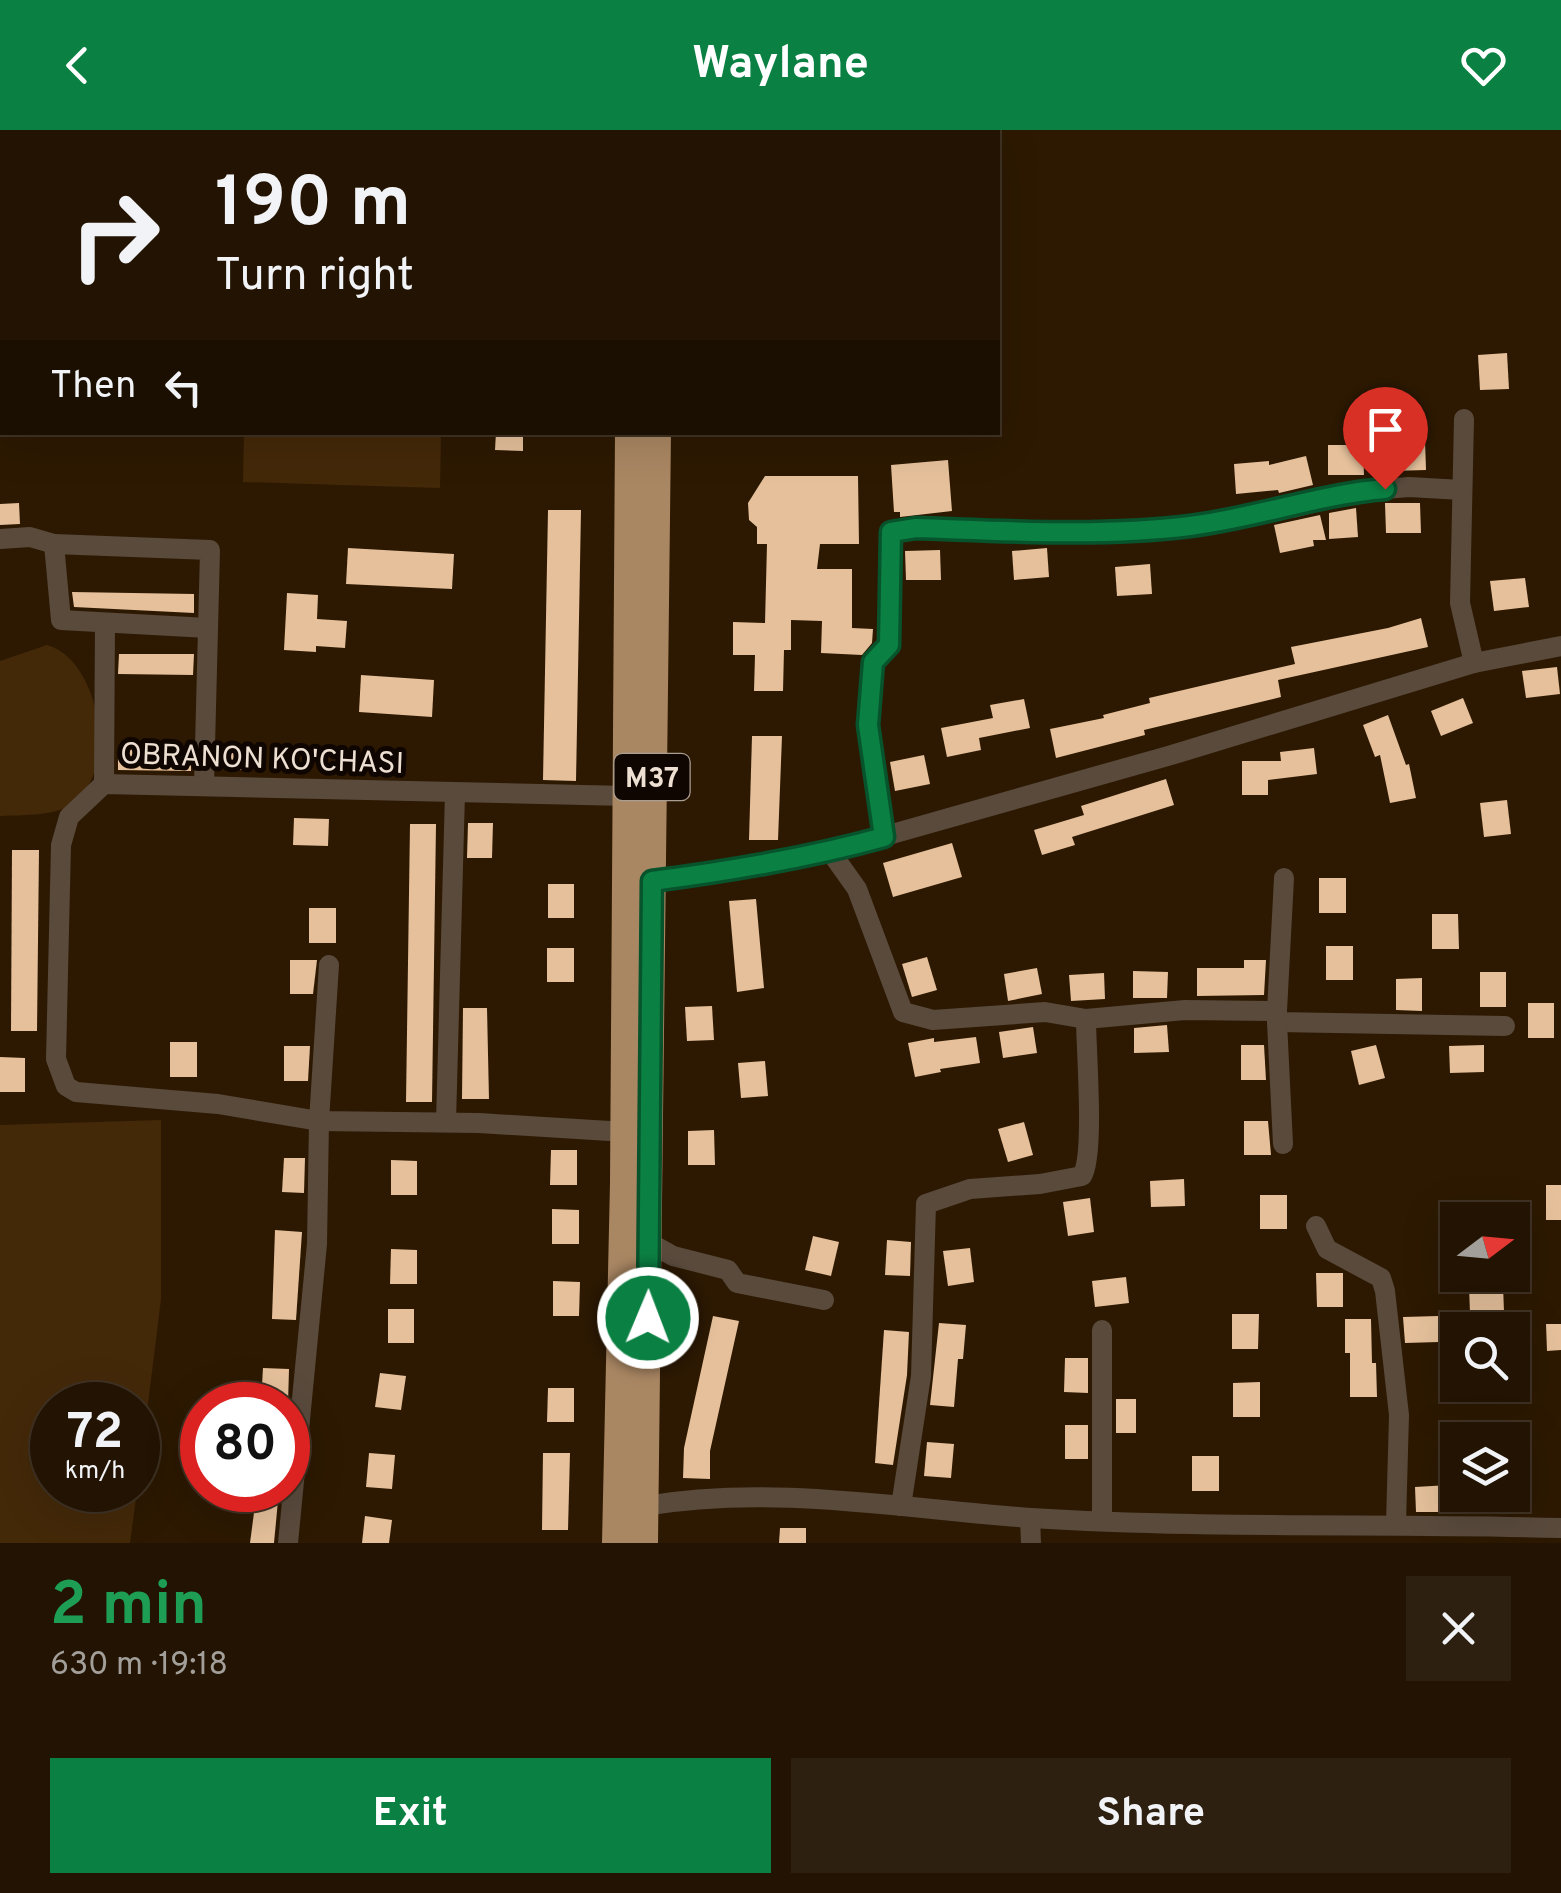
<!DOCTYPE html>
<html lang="en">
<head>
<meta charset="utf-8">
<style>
  body { margin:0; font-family:Overpass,sans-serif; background:#2e2011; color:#f1f3f6; height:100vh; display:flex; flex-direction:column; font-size:38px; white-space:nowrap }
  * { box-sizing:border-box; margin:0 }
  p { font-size:32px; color:#a29e99 }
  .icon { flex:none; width:55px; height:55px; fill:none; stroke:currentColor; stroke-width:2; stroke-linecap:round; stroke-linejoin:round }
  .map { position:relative; height:1413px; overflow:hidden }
  .details { display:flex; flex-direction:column; background:#221302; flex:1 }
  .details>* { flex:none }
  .hud { position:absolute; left:0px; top:0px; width:1000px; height:305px; box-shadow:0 10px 40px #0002,0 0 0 2px #3f3224; background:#221302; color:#f1f3f6; overflow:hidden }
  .needle { width:65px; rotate:74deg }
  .tools { position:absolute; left:1440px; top:1072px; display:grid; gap:20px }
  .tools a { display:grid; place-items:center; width:90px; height:90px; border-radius:0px; background:#221302; box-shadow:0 10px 40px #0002,0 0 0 2px #3f3224; font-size:50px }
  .speed { position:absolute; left:30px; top:1252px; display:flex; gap:20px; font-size:50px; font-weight:700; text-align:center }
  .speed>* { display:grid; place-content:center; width:130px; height:130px; border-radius:50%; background:#221302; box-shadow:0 10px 40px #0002,0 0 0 2px #3f3224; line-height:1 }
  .speed small { font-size:25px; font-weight:400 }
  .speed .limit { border:15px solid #d22; background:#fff; color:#111 }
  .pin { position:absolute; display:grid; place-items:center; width:85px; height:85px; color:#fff; margin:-102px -42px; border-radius:50% 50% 50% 0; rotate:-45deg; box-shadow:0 0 10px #0007 }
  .pin .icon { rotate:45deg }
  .me { position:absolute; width:110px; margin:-55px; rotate:1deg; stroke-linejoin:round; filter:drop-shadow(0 0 8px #0008) }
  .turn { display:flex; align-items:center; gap:35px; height:210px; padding:0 50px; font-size:45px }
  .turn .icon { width:130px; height:130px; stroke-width:2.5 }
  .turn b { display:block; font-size:70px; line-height:85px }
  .then { display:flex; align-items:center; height:95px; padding:0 50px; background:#0003; gap:20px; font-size:38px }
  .round { display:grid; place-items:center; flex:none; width:105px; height:105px; border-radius:0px; background:#2e2011 }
  .overview { display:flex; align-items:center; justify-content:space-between; height:170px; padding:0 50px }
  h1 { font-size:60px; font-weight:700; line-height:75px; color:#1e9e55 }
  .action { display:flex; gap:20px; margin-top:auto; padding:20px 50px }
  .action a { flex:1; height:115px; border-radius:0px; background:#0b8043; color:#fff; font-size:40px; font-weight:700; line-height:115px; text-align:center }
  .action a+a { background:#2e2011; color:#f1f3f6 }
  header { display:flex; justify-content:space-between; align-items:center; height:130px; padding:0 50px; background:#0b8043; color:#fff; font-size:45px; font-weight:700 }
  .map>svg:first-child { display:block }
  .green { fill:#442909 }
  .building { fill:#e5c09b }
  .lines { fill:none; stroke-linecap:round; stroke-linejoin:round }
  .minor { stroke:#594a3c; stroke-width:20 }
  .highway { stroke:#aa8763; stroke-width:30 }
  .route-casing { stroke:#07532c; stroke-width:25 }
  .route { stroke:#0b8043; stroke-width:18 }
  .labels { text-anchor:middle; stroke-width:10; stroke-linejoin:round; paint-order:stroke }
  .shield { fill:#0f0601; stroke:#aa9e93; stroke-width:2.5 }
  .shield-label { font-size:28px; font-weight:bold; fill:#eddfd1 }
  .street-label { font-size:30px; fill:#eddfd1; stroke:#0f0601 }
</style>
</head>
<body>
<header><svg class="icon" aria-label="back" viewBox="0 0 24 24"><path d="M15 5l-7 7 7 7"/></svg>Waylane<svg class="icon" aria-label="heart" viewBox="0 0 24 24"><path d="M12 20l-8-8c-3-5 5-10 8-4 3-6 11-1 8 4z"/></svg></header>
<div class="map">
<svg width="1561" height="1413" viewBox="0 0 1561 1413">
  <rect width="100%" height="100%" fill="#2d1902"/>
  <g class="green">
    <polygon points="244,303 441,303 440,358 243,352"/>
    <path d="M47,515c54,15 73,131 22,161 -18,10 -49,9 -69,10v-155z"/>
    <polygon points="161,990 161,1169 138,1354 138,1275 52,1275 52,1360 137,1360 130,1413 0,1413 0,995"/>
  </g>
  <g class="building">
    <polygon points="1507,223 1509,259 1480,260 1478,225"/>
    <polygon points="496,302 523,302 523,321 495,320"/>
    <polygon points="1390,311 1425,311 1426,340 1391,341"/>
    <polygon points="1328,315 1363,315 1364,345 1328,345"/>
    <polygon points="1306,326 1313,355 1279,363 1278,360 1236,364 1234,334 1269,331 1269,335"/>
    <polygon points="948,330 952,381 900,387 900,382 894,382 891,335"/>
    <polygon points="765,346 858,346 859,414 820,414 817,439 852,439 852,498 873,499 872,513 862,525 821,523 822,491 791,490 791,520 784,520 783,561 754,561 755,525 733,525 733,492 765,493 767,414 757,414 757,397 749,390 748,373"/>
    <polygon points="19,373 20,394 0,395 0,374"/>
    <polygon points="1385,373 1420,373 1421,403 1386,403"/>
    <polygon points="1356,378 1358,407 1329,409 1329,383"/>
    <polygon points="548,380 581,380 576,651 543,650"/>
    <polygon points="1320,385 1326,410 1313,410 1314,416 1280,423 1274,395"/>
    <polygon points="348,418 454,424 452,459 346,454"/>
    <polygon points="1047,418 1049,447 1014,450 1012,421"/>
    <polygon points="940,420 941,450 906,450 905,421"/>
    <polygon points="1150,434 1152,464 1117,466 1115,437"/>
    <polygon points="1525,448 1529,477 1494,481 1490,451"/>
    <polygon points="72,462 194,464 194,483 74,477"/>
    <polygon points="287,463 318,465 317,489 347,491 345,518 316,516 316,522 284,520"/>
    <polygon points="1421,488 1428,517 1278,550 1281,567 1144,600 1145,605 1056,628 1050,599 1104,588 1103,585 1150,573 1149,568 1295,534 1291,517 1388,498"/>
    <polygon points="119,524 194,524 193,545 118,544"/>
    <polygon points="1557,537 1560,564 1526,568 1522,541"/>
    <polygon points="361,545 434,550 432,587 359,582"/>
    <polygon points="1463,568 1473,593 1441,606 1431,581"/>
    <polygon points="1024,569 1030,598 979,608 981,620 947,627 941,598 993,588 990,575"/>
    <polygon points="1388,585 1406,635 1409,634 1416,668 1390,673 1380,625 1375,627 1363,595"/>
    <polygon points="752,606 782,606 778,710 749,710"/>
    <polygon points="1314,618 1317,644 1268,650 1268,665 1242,665 1242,631 1281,631 1280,622"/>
    <polygon points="118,619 191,620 191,641 118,640"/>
    <polygon points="230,619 249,620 249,640 230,640"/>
    <polygon points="924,625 930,654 895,661 890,632"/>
    <polygon points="1166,649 1174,675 1072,707 1075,715 1042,725 1034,700 1084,685 1081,676"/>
    <polygon points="1507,670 1511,704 1484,707 1480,673"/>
    <polygon points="294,688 329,689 328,716 293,715"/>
    <polygon points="468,693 493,693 492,728 467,728"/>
    <polygon points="410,694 436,694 432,972 406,972"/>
    <polygon points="952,713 962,747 893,767 883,733"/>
    <polygon points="12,720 39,720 37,901 11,901"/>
    <rect x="1319" y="748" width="27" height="35"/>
    <rect x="548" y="754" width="26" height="34"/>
    <polygon points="756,769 764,858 737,862 729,771"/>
    <rect x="309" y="778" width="27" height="35"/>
    <polygon points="1432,784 1458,784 1459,819 1432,819"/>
    <rect x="1326" y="816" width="27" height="34"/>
    <rect x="547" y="818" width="27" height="34"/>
    <polygon points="927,827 937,860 912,867 902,834"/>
    <polygon points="290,830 317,830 313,864 290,864"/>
    <polygon points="1244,830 1266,830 1264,865 1197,866 1197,838 1244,838"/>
    <polygon points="1037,838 1042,864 1008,871 1004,844"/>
    <polygon points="1133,841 1168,842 1167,868 1133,868"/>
    <rect x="1480" y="842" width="26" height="35"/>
    <polygon points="1104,843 1105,869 1071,871 1069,845"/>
    <polygon points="1422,848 1422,881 1396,880 1396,849"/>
    <rect x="1528" y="873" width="26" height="35"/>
    <polygon points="712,876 714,910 687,911 685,877"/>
    <polygon points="463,878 487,878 489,969 462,969"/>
    <polygon points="1167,895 1169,922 1134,923 1134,898"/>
    <polygon points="1033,897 1037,923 1003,928 999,902"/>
    <polygon points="976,907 980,933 940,939 941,942 915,947 908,913 934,908 934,912"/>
    <rect x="170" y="912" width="27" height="35"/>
    <polygon points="1241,915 1264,915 1266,950 1241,950"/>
    <polygon points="1376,915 1385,948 1359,955 1351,921"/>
    <polygon points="1484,915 1484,942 1450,943 1449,916"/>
    <polygon points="284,916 310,916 308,951 284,951"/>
    <polygon points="0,927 25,928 25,962 0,962"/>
    <polygon points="765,931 768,966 741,968 738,933"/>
    <polygon points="1244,991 1268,991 1271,1025 1244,1025"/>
    <polygon points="1024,992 1033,1025 1008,1032 998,999"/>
    <polygon points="714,1000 715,1035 688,1035 688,1001"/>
    <polygon points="551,1020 577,1020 577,1055 550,1055"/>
    <polygon points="284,1028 305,1028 304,1063 282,1062"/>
    <polygon points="391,1030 417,1031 417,1065 391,1065"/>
    <polygon points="1184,1049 1185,1076 1151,1077 1150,1051"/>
    <rect x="1546" y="1055" width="15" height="35"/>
    <rect x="1260" y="1065" width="27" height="34"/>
    <polygon points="1090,1068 1094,1102 1068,1106 1063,1072"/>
    <polygon points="552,1079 579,1080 579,1114 552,1114"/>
    <polygon points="275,1100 302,1102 296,1190 272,1189"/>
    <polygon points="813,1106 839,1112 831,1146 805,1140"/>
    <polygon points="887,1110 911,1112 910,1146 885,1145"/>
    <polygon points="970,1118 974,1152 948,1156 943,1121"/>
    <polygon points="391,1119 417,1120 417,1154 390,1154"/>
    <polygon points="1316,1143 1343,1143 1343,1177 1317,1177"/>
    <polygon points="1126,1147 1129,1173 1095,1177 1092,1151"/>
    <polygon points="553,1151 580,1152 579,1186 553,1186"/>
    <polygon points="1503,1155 1504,1182 1470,1183 1469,1156"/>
    <rect x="388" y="1179" width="26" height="34"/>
    <polygon points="1232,1184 1259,1184 1258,1219 1232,1219"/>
    <polygon points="713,1186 739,1191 710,1321 710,1349 683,1348 684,1318"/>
    <polygon points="1438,1186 1439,1212 1405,1213 1403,1187"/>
    <polygon points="1345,1189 1371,1189 1372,1233 1376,1233 1377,1267 1350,1267 1350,1223 1345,1223"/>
    <polygon points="939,1193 966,1195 963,1229 958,1229 954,1277 930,1275"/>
    <polygon points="1546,1194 1561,1194 1561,1220 1547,1221"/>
    <polygon points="884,1200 909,1202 907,1245 893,1335 875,1333"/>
    <polygon points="1065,1228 1088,1228 1088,1263 1064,1262"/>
    <polygon points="263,1238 289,1239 288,1274 261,1272"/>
    <polygon points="380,1243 406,1246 401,1280 375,1277"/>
    <polygon points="1260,1252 1260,1287 1233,1287 1233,1253"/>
    <polygon points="548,1258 574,1258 574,1292 547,1292"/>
    <rect x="1116" y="1269" width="20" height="34"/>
    <rect x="1065" y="1295" width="23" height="34"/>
    <polygon points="927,1312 954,1314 951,1348 924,1346"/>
    <polygon points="369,1323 395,1325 392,1359 366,1357"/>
    <polygon points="543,1323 570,1323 568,1400 542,1400"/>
    <rect x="1192" y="1326" width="27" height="35"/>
    <polygon points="1449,1355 1450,1382 1416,1382 1415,1357"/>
    <polygon points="257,1360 279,1360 274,1413 250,1413"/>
    <polygon points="1483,1365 1517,1365 1518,1383 1484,1383"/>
    <polygon points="365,1386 392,1390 389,1413 362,1413"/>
    <polygon points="780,1398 806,1398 806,1413 779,1413"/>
  </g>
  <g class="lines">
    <g class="minor">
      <polyline points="225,2 238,0"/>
      <polyline points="957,2 957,0"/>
      <polyline points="0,45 2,44"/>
      <polyline points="1464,289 1460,473 1474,533"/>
      <polyline points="0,409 30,407 54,414 61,490 208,498"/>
      <polyline points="54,414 210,420 204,656"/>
      <polyline points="104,654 105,493"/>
      <polyline points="883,707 868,595 873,533 889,515 891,402 916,398 1083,401 1190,396 1292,378 1360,361 1409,357 1462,360"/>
      <polyline points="830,721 857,759 903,882 933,890 1045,882 1086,889 1185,880 1277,881 1284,748"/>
      <polyline points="652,751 719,743 839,719 1168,626 1474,533 1561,516"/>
      <polyline points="1277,881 1277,892 1505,896"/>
      <polyline points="1277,892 1283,1014"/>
      <polyline points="446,992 455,663"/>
      <polyline points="626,1002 479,993 319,991 218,974 76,962 66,956 56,929 61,715 69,687 104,654 627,666"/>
      <polyline points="1316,1096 1327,1119 1381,1148 1385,1161 1399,1285 1396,1394"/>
      <polyline points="648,1112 673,1126 728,1140 737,1153 824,1170"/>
      <path d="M645,1376c127,-22 259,3 386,12 176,11 353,5 530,10"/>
      <path d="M901,1376l20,-130 5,-172 44,-15 70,-5 42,-8c13,-20 4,-127 4,-157"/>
      <polyline points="1030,1388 1031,1413"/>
      <polyline points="1102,1391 1102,1200"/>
      <polyline points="288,1413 317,1114 319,991 329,835"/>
    </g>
    <g class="highway">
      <polyline points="634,2 634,0"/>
      <polyline points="660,2 660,0"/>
      <polyline points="617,1413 625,1053 630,302"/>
      <polyline points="643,1413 656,302"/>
    </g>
  </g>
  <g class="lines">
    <g class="route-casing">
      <path id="route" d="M648,1188l4,-437c78,-10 156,-23 232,-44l-16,-112 5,-63 16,-17 2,-113 25,-4c91,3 184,9 274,-2 65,-8 131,-32 195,-37"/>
    </g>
    <use href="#route" class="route"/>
  </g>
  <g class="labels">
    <rect class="shield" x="614.5" y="624" width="75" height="46" rx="8"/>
    <g class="shield-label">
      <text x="652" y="657">M37</text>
    </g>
    <g class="street-label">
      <text transform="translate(262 628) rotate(2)" y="10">OBRANON KO'CHASI</text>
    </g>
  </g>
</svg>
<div class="tools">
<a><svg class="needle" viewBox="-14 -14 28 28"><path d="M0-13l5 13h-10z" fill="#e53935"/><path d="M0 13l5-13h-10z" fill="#a29e99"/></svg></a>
<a><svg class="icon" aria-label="search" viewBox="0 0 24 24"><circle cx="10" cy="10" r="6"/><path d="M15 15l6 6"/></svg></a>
<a><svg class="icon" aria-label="layers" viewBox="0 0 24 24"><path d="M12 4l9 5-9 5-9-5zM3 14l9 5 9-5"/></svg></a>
</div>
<div class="speed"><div>72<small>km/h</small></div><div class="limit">80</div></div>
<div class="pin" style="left:1385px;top:359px;background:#d93025"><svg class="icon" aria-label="arrive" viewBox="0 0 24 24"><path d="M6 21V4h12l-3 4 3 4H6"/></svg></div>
<svg class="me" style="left:648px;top:1188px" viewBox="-20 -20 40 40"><circle r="17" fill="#0b8043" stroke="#fff" stroke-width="3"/><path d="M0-11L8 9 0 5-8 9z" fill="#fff"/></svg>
<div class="hud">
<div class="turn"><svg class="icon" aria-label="right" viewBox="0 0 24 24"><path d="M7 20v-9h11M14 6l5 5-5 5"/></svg><div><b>190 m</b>Turn right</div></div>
<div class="then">Then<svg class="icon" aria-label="left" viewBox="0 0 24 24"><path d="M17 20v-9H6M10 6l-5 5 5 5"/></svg></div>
</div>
</div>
<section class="details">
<div class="overview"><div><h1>2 min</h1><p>630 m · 19:18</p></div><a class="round"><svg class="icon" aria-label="close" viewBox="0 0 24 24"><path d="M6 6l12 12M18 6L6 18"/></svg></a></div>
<div class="action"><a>Exit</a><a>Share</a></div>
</section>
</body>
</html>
